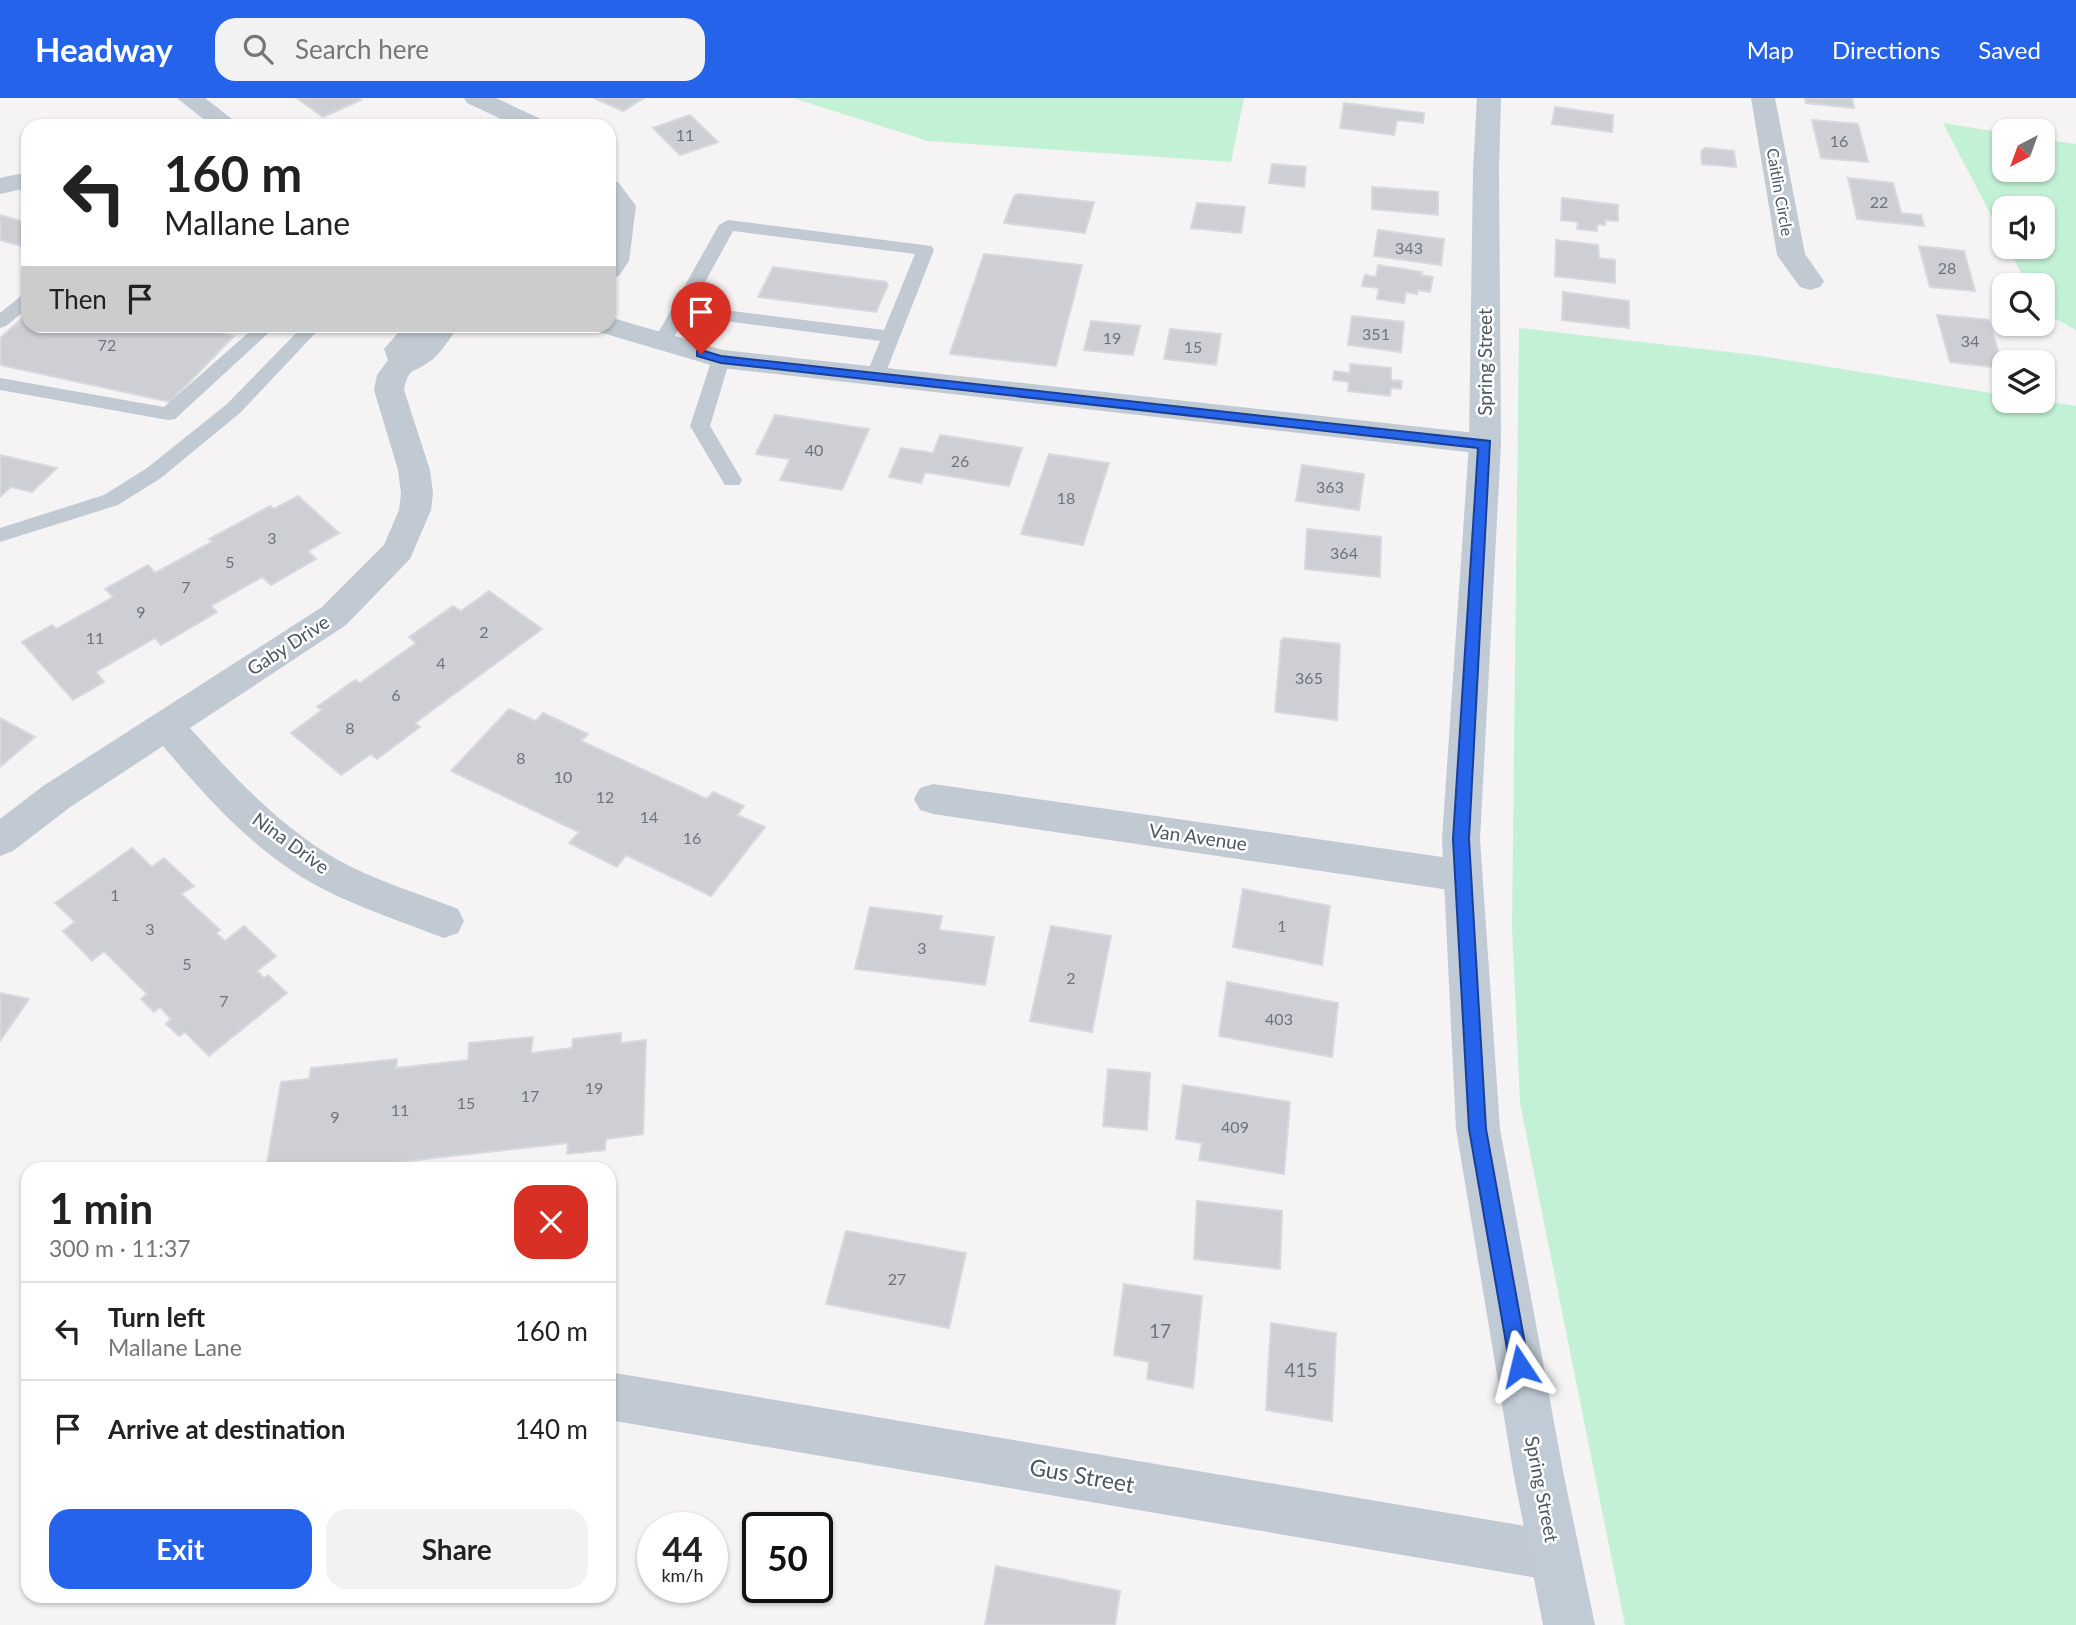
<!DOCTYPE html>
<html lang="en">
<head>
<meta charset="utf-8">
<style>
  body { margin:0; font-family:Lato,sans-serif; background:#f2f2f2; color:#222; height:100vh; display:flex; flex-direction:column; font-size:26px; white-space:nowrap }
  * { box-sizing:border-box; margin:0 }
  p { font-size:23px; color:#767676 }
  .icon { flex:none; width:38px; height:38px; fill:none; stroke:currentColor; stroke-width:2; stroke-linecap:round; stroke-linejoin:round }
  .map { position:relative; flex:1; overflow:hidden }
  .details { position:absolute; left:21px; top:1064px; width:595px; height:441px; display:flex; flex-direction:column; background:#fff; border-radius:21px; box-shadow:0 2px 5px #0004 }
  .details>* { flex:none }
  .banner { position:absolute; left:21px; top:21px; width:595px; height:214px; border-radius:21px; box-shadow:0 2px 5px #0004; background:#fff; color:#222; overflow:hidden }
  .needle { width:46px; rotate:221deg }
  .controls { position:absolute; left:1992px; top:21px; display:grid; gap:14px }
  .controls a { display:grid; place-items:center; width:63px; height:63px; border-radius:14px; background:#fff; box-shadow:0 2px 5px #0004; font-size:35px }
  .speed { position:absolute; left:637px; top:1414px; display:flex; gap:14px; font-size:35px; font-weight:700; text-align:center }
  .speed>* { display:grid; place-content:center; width:91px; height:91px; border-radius:50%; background:#fff; box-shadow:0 2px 5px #0004; line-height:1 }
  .speed small { font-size:18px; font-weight:400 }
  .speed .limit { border:4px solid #111; border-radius:10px; background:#fff; color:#111 }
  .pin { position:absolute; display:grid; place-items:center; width:60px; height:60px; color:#fff; margin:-72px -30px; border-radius:50% 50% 50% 0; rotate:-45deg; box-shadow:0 0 7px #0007 }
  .pin .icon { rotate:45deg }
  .me { position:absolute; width:77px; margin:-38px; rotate:350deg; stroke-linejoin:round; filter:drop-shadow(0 0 5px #0008) }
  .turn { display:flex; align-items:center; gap:24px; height:147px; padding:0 28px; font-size:32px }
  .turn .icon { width:91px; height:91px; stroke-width:2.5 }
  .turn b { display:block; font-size:49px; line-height:60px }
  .then { display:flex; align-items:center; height:66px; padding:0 28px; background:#0003; gap:14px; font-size:26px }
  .round { display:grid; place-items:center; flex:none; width:74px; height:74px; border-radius:21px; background:#f2f2f2 }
  .head { display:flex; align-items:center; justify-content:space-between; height:119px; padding:0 28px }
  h1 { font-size:42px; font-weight:700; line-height:52px }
  .cta { display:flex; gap:14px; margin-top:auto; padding:14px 28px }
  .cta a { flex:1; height:80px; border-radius:21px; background:#2563eb; color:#fff; font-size:28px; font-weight:700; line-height:80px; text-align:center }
  .cta a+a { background:#f2f2f2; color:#222 }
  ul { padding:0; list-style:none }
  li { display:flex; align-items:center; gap:21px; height:98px; padding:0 28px; border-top:2px solid #e0e0e0 }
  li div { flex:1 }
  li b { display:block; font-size:26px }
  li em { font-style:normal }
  header { display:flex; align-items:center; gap:42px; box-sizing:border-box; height:98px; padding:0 35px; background:#2563eb; color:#fff }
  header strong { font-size:33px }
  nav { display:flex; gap:38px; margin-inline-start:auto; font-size:24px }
  .search { width:490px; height:63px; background:#f2f2f2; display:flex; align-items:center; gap:18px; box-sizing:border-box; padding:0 24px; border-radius:21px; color:#767676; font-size:26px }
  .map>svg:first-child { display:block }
  .green { fill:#c3f1d5 }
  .building { fill:#cdcfd5; stroke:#d7d9de; stroke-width:2 }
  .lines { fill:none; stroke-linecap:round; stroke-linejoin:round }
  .service { fill:#c1cad2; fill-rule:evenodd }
  .minor { fill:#c1cad2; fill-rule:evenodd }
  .secondary { fill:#c1cbd6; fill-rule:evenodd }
  .route { fill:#2563eb; stroke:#184099; stroke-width:2 }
  .labels { text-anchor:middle; stroke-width:5; stroke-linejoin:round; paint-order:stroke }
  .number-label { font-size:16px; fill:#6b747e }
  .far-street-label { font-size:16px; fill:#4a5661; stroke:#fff }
  .street-label { font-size:19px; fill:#4a5661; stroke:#fff }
  .near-number-label { font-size:19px; fill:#6b747e }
  .near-street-label { font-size:23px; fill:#4a5661; stroke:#fff }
</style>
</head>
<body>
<header>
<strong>Headway</strong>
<div class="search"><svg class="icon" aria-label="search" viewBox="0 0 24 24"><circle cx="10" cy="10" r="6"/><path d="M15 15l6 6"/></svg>Search here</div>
<nav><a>Map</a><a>Directions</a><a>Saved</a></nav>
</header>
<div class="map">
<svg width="2076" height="1527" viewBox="0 0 2076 1527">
  <rect width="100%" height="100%" fill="#f5f3f3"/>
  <g class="green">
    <polygon points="793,0 1244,0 1231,64 928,43"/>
    <polygon points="1943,25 2004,35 2004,72 2042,72 2042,41 2076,46 2076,232 2042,213 2042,187 2028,187 2007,149 2042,149 2042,110 2004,110 2004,142"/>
    <polygon points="1519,230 1755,257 2004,297 2004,303 2042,303 2076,308 2076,1527 1625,1527 1520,1005 1512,828"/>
  </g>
  <g class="building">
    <polygon points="297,0 358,0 361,2 323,19"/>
    <polygon points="594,0 644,0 623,13"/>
    <polygon points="1805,0 1852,0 1854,10 1806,5"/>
    <polygon points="1344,5 1424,15 1423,25 1397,22 1394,37 1340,30"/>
    <polygon points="1555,9 1613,17 1612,34 1552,26"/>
    <polygon points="690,17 718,44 680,57 653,30"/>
    <polygon points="1812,22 1858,26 1868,64 1821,60"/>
    <polygon points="1705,50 1734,53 1736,69 1702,66 1701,53"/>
    <polygon points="1272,66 1306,69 1304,89 1269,85"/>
    <polygon points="1848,80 1893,85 1901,115 1921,117 1924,128 1857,121"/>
    <polygon points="1372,89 1438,94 1438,117 1372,111"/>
    <polygon points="1018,96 1094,104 1085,135 1004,125 1014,98"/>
    <polygon points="1562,100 1618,107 1618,123 1605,122 1605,127 1597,126 1597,133 1577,131 1578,124 1561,122"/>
    <polygon points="1197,105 1245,109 1241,135 1191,130"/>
    <polygon points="0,117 28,125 28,150 0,142"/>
    <polygon points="1378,132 1444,141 1441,167 1374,158"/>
    <polygon points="1556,142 1598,147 1599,160 1615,162 1615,185 1555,178"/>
    <polygon points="1919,148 1964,153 1975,193 1930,189"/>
    <polygon points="984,156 1082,167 1056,268 950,256"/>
    <polygon points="1378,167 1422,174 1421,177 1433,179 1430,194 1418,192 1417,196 1406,194 1404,205 1377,201 1379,190 1362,188 1365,177 1376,179"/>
    <polygon points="773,169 886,184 888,187 876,214 758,199"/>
    <polygon points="1563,194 1629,203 1629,230 1562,222"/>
    <polygon points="28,215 28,228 193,228 191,229 234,238 170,304 0,267 0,240"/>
    <polygon points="1937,217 1989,222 2003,270 1950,264"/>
    <polygon points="1352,218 1404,224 1401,254 1348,247"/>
    <polygon points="1091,223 1140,228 1133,257 1084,252"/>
    <polygon points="1170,231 1221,236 1216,267 1164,261"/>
    <polygon points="1350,266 1391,270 1391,282 1402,283 1401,291 1391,290 1390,298 1348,293 1349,284 1333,282 1334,273 1350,275"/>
    <polygon points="775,317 869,331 842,392 780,382 790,361 756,356"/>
    <polygon points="940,337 1022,350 1009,388 925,374 921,385 889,379 901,350 933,355"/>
    <polygon points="1049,356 1109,365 1083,447 1021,436"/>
    <polygon points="0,357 57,370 32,394 11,389 0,399"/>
    <polygon points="1302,367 1364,376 1359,412 1296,403"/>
    <polygon points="298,398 339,435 308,453 316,461 271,487 262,479 211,508 217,514 161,547 155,540 96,574 104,584 73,602 22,544 52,527 56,531 113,499 105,491 148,467 155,475 212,444 209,441 270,408 274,411"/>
    <polygon points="1307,431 1381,439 1380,479 1305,471"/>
    <polygon points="489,493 542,531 415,625 420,629 377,661 371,656 341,677 291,635 322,612 317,609 355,582 360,585 416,545 409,539 453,508 461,513"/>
    <polygon points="1284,540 1340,546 1337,622 1275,614 1281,543"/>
    <polygon points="509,611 536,623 543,615 588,636 581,643 707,701 713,694 744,708 737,717 765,729 711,798 626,757 617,769 569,745 579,734 451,673"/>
    <polygon points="0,620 35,639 0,669"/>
    <polygon points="132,750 152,769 164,760 194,788 181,796 220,832 216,835 225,843 244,828 276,858 257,873 264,880 268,877 287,895 209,958 185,934 179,938 166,926 171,921 160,909 154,914 141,901 147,896 104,853 92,863 63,833 75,824 55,805"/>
    <polygon points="1243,791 1330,808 1322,867 1233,849"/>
    <polygon points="870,809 942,818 939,832 994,839 985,887 855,871"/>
    <polygon points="1051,828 1111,838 1092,934 1030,923"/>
    <polygon points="1227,884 1338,905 1332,959 1219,938"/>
    <polygon points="0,895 29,901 0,943"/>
    <polygon points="621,935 621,945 646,942 643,1036 606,1041 605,1052 567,1056 568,1045 372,1067 371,1071 266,1071 281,984 309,981 311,970 397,961 396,970 468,962 469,945 533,939 531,955 572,950 573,941"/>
    <polygon points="1108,971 1150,975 1147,1032 1103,1028"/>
    <polygon points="1183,987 1290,1004 1284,1076 1199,1062 1202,1045 1176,1041"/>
    <polygon points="1197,1103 1282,1113 1280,1171 1194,1161"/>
    <polygon points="846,1133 966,1155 949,1230 826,1206"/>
    <polygon points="1124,1186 1202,1198 1193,1290 1147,1281 1149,1264 1114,1257"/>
    <polygon points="1271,1225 1336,1235 1332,1323 1266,1312"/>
    <polygon points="996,1468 1120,1493 1115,1527 985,1527"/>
  </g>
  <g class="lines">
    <g class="service">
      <path d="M728,122l203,26 3,4 -52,132h-14l-3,-4 15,-37 -194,-25 -17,30h-14l-2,-4 66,-117zM733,133l182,23 -31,76 -192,-24z"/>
      <polygon points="28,195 28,210 6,228 0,230 0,215 22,197"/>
      <polygon points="256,228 276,228 175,321 168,322 0,292 0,280 164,309"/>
      <polygon points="303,228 322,228 241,314 161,380 118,407 0,444 0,430 104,397 147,370 227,306"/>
      <polygon points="721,255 730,261 710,328 742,382 739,387 725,387 690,328 712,261"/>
    </g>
    <g class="minor">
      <polygon points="177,0 205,0 241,28 212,28"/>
      <polygon points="464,0 496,0 545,23 549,28 516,28 467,5"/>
      <polygon points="1751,0 1775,0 1805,156 1824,183 1820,189 1810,192 1800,189 1777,157"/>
      <polygon points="28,74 28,90 0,96 0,80"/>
      <polygon points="609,82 618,84 636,108 629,163 619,178 609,180"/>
      <polygon points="609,219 723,252 1485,336 1496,339 1501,346 1496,353 1485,356 721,270 599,234 595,228 609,228"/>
      <path d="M404,228h54c-7,11 -18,29 -29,36 -16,12 -20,4 -25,28l26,80 3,23 -2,17 -21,49 -64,66 -156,103c44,49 90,99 148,132 38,21 80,33 120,49l6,12 -6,12 -14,5 -14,-5c-40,-16 -81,-29 -118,-50 -60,-34 -106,-86 -149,-137l-94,62 -56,43 -13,5v-37l43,-33 279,-179 62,-62 15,-35 2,-17 -3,-23 -24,-80 3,-15 11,-15 -4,-11z"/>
      <polygon points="933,686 1463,762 1477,767 1482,778 1477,789 1463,794 933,716 920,712 914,701 920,690"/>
      <polygon points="609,1274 1555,1433 1573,1440 1580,1458 1573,1476 1555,1483 609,1322"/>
    </g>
    <polygon class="secondary" points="1477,0 1501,0 1499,72 1501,346 1480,741 1500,1031 1563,1373 1595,1527 1543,1527 1513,1373 1456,1031 1442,741 1469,346 1473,72"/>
  </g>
  <polygon class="route" points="701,252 721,258 1490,343 1469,741 1486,1031 1529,1268 1526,1275 1520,1278 1513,1275 1510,1268 1469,1031 1453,741 1478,350 721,265 697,258 697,253"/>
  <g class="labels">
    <g class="number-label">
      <text x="685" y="43">11</text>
      <text x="1839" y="49">16</text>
      <text x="1879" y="110">22</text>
      <text x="1409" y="156">343</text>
      <text x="1947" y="176">28</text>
      <text x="1376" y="242">351</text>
      <text x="1112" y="246">19</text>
      <text x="1970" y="249">34</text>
      <text x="107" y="253">72</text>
      <text x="1193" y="255">15</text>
      <text x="814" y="358">40</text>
      <text x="960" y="369">26</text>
      <text x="1330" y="395">363</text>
      <text x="1066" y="406">18</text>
      <text x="272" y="446">3</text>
      <text x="1344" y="461">364</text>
      <text x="230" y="470">5</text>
      <text x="186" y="495">7</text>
      <text x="141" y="520">9</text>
      <text x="484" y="540">2</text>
      <text x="95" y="546">11</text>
      <text x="441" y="571">4</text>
      <text x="1309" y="586">365</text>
      <text x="396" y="603">6</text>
      <text x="350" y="636">8</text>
      <text x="521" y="666">8</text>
      <text x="563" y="685">10</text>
      <text x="605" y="705">12</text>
      <text x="649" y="725">14</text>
      <text x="692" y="746">16</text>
      <text x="115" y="803">1</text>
      <text x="1282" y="834">1</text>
      <text x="150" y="837">3</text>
      <text x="922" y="856">3</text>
      <text x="187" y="872">5</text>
      <text x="1071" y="886">2</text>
      <text x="224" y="909">7</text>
      <text x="1279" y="927">403</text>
      <text x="594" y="996">19</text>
      <text x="530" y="1004">17</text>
      <text x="466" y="1011">15</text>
      <text x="400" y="1018">11</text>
      <text x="335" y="1025">9</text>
      <text x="1235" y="1035">409</text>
      <text x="897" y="1187">27</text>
    </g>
    <g class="far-street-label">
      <text transform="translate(1780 94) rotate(80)" y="6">Caitlin Circle</text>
    </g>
    <g class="street-label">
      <text transform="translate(1485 264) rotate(-90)" y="7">Spring Street</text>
      <text transform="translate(288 547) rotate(-33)" y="7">Gaby Drive</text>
      <text transform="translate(1198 739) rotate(8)" y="7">Van Avenue</text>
      <text transform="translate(291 745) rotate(36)" y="7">Nina Drive</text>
      <text transform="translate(1542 1391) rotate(79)" y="7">Spring Street</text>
    </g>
    <g class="near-number-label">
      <text x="1160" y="1240">17</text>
      <text x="1301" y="1279">415</text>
    </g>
    <g class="near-street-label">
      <text transform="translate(1082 1378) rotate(10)" y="8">Gus Street</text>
    </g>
  </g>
</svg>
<div class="controls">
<a><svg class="needle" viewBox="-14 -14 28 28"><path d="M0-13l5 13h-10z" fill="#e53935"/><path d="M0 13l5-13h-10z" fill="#767676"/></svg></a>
<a><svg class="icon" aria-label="sound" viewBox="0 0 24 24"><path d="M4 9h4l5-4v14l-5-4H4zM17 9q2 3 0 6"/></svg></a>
<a><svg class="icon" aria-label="search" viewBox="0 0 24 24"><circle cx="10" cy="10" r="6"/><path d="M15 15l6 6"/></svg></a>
<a><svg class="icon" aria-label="layers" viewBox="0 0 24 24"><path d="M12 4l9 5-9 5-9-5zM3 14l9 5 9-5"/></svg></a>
</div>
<div class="speed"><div>44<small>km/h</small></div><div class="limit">50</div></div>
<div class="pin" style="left:701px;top:256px;background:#d93025"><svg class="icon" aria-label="arrive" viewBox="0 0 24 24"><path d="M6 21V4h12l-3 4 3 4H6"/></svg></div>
<svg class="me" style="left:1520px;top:1268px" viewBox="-20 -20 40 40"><path d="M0-17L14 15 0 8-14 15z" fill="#2563eb" stroke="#fff" stroke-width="4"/></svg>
<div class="banner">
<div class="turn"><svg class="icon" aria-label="left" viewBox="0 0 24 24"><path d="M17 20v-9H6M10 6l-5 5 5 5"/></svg><div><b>160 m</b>Mallane Lane</div></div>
<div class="then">Then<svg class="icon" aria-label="arrive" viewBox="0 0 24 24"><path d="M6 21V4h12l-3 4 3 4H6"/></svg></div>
</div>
<section class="details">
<div class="head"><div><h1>1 min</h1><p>300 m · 11:37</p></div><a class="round" style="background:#d93025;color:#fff"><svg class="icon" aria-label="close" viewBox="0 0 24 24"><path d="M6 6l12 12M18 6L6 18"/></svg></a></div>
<ul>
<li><svg class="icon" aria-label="left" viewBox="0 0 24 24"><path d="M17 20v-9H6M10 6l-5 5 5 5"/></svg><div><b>Turn left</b><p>Mallane Lane</p></div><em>160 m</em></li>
<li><svg class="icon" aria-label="arrive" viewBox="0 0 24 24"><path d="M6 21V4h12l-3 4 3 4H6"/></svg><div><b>Arrive at destination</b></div><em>140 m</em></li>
</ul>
<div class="cta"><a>Exit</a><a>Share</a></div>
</section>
</div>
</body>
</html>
